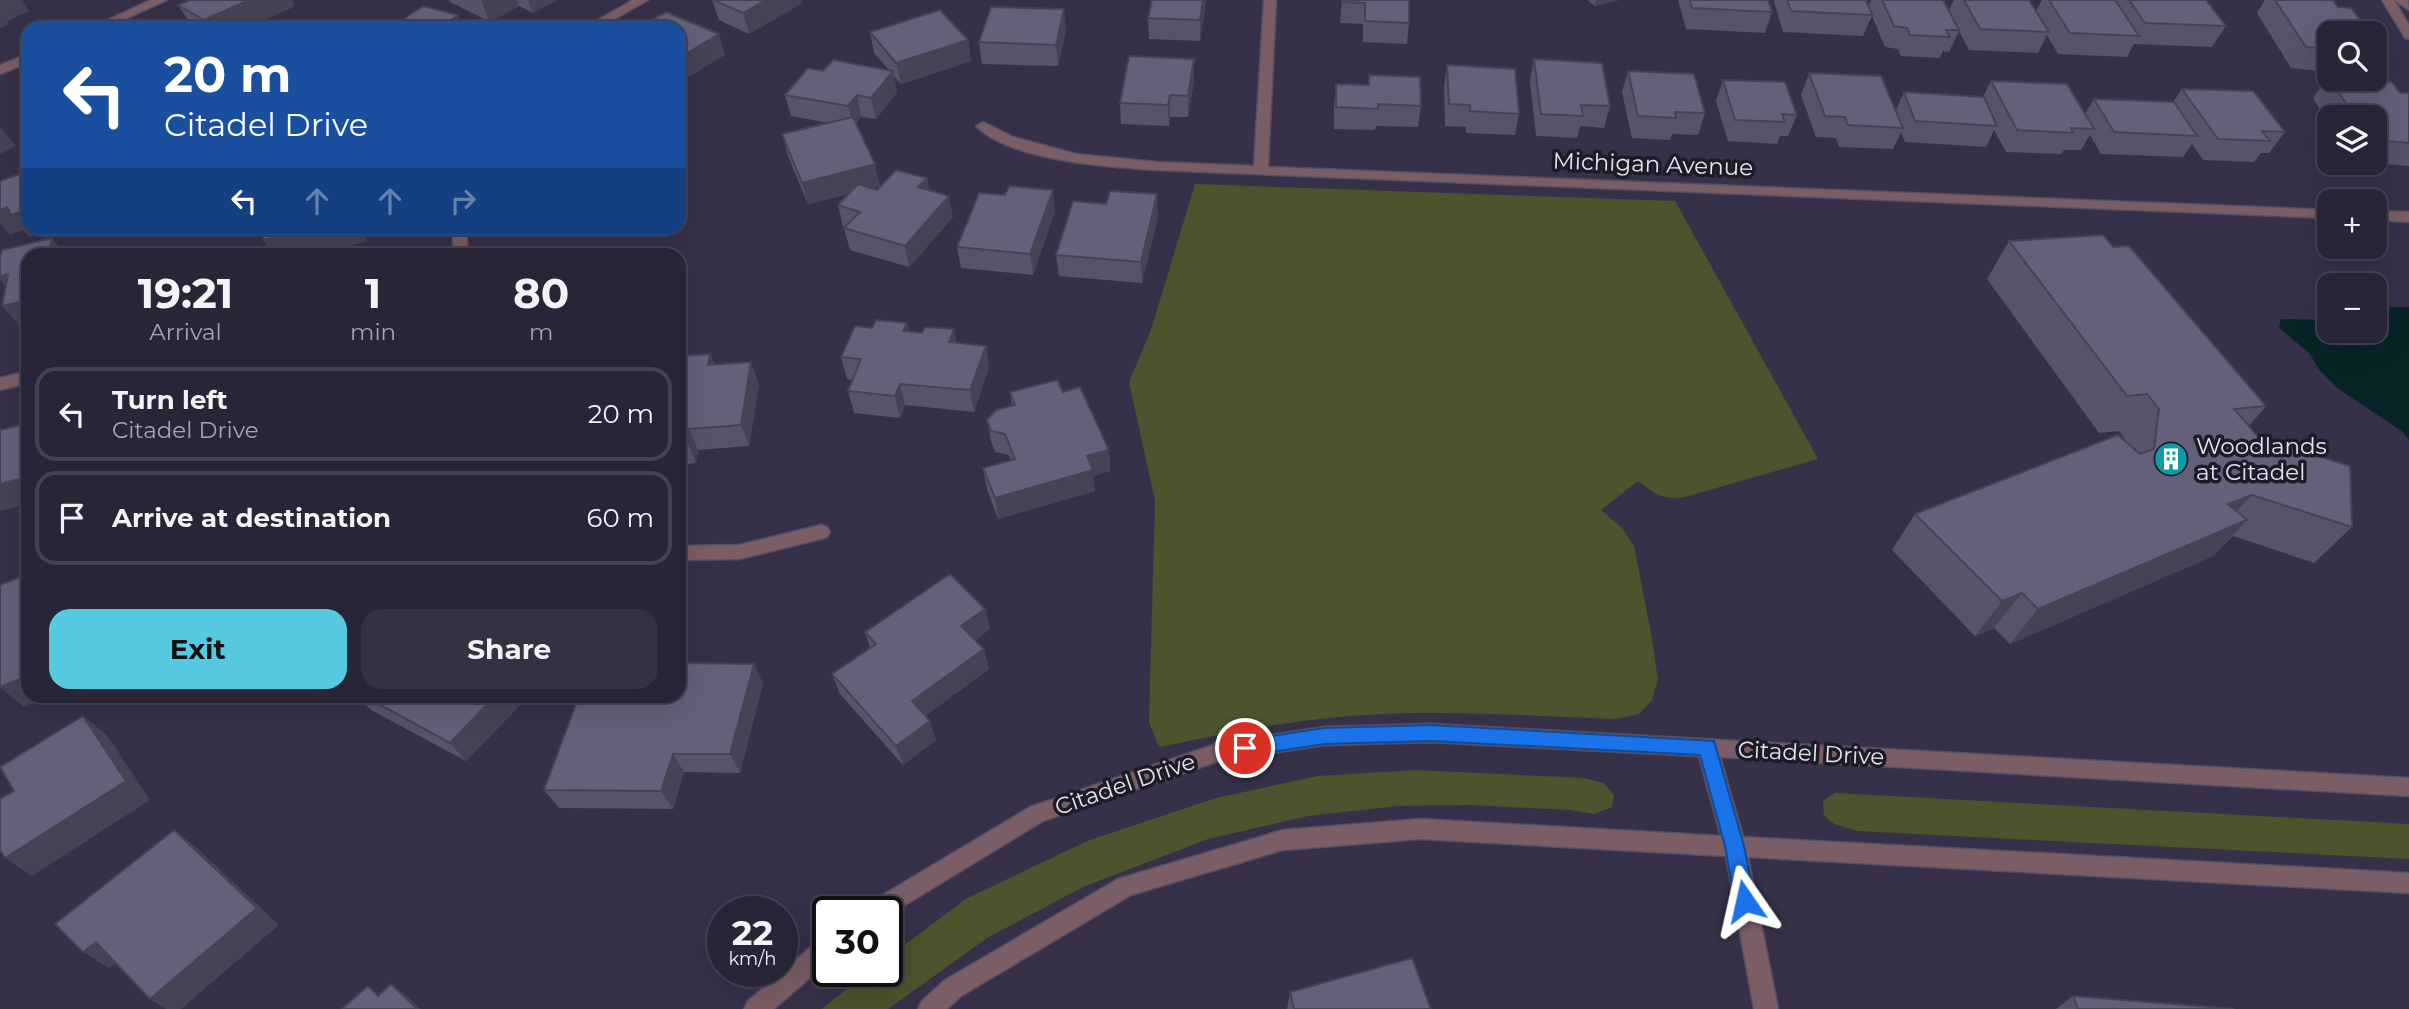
<!DOCTYPE html>
<html lang="en">
<head>
<meta charset="utf-8">
<style>
  body { margin:0; font-family:Montserrat,sans-serif; background:#343142; color:#f1f3f6; height:100vh; display:flex; flex-direction:column; font-size:26px; white-space:nowrap }
  * { box-sizing:border-box; margin:0 }
  p { font-size:23px; color:#a5a5ad }
  .icon { flex:none; width:38px; height:38px; fill:none; stroke:currentColor; stroke-width:2; stroke-linecap:round; stroke-linejoin:round }
  .map { position:relative; flex:1; overflow:hidden }
  .details { position:absolute; left:21px; top:248px; width:665px; height:455px; display:flex; flex-direction:column; background:#282537; border-radius:21px; box-shadow:0 7px 28px #0002,0 0 0 2px #444252 }
  .details>* { flex:none }
  .hud { position:absolute; left:21px; top:21px; width:665px; height:214px; border-radius:21px; box-shadow:0 7px 28px #0002,0 0 0 2px #444252; background:#1a4fa0; color:#fff; overflow:hidden }
  .controls { position:absolute; left:2317px; top:21px; display:grid; gap:14px }
  .controls a { display:grid; place-items:center; width:70px; height:70px; border-radius:14px; background:#282537; box-shadow:0 7px 28px #0002,0 0 0 2px #444252; font-size:35px }
  .speed { position:absolute; left:707px; top:896px; display:flex; gap:14px; font-size:35px; font-weight:700; text-align:center }
  .speed>* { display:grid; place-content:center; width:91px; height:91px; border-radius:50%; background:#282537; box-shadow:0 7px 28px #0002,0 0 0 2px #444252; line-height:1 }
  .speed small { font-size:18px; font-weight:400 }
  .speed .limit { border:4px solid #111; border-radius:10px; background:#fff; color:#111 }
  .pin { position:absolute; display:grid; place-items:center; width:60px; height:60px; color:#fff; margin:-30px; border:4px solid #fff; border-radius:50%; box-shadow:0 2px 7px #0007 }
  .me { position:absolute; width:77px; margin:-38px; rotate:349deg; stroke-linejoin:round; filter:drop-shadow(0 0 5px #0008) }
  .turn { display:flex; align-items:center; gap:24px; height:147px; padding:0 28px; font-size:32px }
  .turn .icon { width:91px; height:91px; stroke-width:2.5 }
  .turn b { display:block; font-size:49px; line-height:60px }
  .lanes { display:flex; align-items:center; height:66px; padding:0 28px; background:#0003; justify-content:center; gap:35px; direction:ltr }
  .lanes .off { opacity:.35 }
  .eta { display:flex; justify-content:space-evenly; align-items:center; height:119px; text-align:center }
  .eta b { font-size:42px; font-weight:700; line-height:49px }
  .action { display:flex; gap:14px; margin-top:auto; padding:14px 28px }
  .action a { flex:1; height:80px; border-radius:21px; background:#56c9e0; color:#111; font-size:28px; font-weight:700; line-height:80px; text-align:center }
  .action a+a { background:#343142; color:#f1f3f6 }
  ul { padding:0; list-style:none }
  li { display:flex; align-items:center; gap:21px; height:94px; margin:0 14px 10px; padding:0 14px; border:4px solid #444252; border-radius:21px }
  li div { flex:1 }
  li b { display:block; font-size:26px }
  li em { font-style:normal }
  .map>svg:first-child { display:block }
  .green { fill:#4d532c }
  .water { fill:#072527 }
  .lines { fill:none; stroke-linecap:round; stroke-linejoin:round }
  .minor-casing { stroke:#524d64; stroke-width:3 }
  .minor { fill:#7a5d65; fill-rule:evenodd }
  .wall { fill:#575369 }
  .shaded-wall { fill:#474355 }
  .building { fill:#65607a; stroke:#474355; stroke-width:2 }
  .route { fill:#1a73e8; stroke:#114b97; stroke-width:2 }
  .labels { text-anchor:middle; stroke-width:7; stroke-linejoin:round; paint-order:stroke }
  .street-label { font-size:23px; fill:#e4e1f0; stroke:#1d1b26 }
  .poi-label { font-size:23px; fill:#e4e1f0; stroke:#1d1b26; text-anchor:start }
</style>
</head>
<body>
<div class="map">
<svg width="2409" height="1009" viewBox="0 0 2409 1009">
  <rect width="100%" height="100%" fill="#363149"/>
  <g class="green">
    <path d="M1195,184l480,17 143,258 -133,38c-23,3 -29,-2 -47,-16l-37,29 21,18 12,18 17,87 7,47 -6,20 -13,14 -23,5c-83,-3 -168,-9 -251,-4 -70,4 -138,18 -206,32l-10,-25 6,-221 -26,-119 22,-52z"/>
    <polygon points="1416,770 1584,778 1604,783 1614,795 1612,807 1594,814 1570,810 1469,805 1398,806 1308,816 1208,839 1083,887 987,938 888,1009 822,1009 869,971 887,971 887,958 966,899 1087,841 1216,798 1318,776"/>
    <polygon points="1835,793 2409,824 2409,859 1857,831 1834,824 1824,815 1823,801"/>
  </g>
  <polygon class="water" points="2392,307 2409,307 2409,440 2403,432 2337,388 2319,370 2310,354 2279,328 2281,319 2329,320 2329,331 2375,331 2375,312"/>
  <g class="lines">
    <g class="minor-casing">
      <g id="minor">
        <polygon points="151,0 167,0 106,28 90,28"/>
        <polygon points="633,0 648,0 599,28 584,28"/>
        <path d="M1264,0h12l-8,167 1061,43v8l-1173,-48c-48,-3 -145,-9 -180,-44l7,-4 30,15 63,17 80,8 98,4z"/>
        <polygon points="2382,0 2394,0 2409,25 2409,39 2405,38"/>
        <polygon points="2394,0 2408,0 2409,10"/>
        <polygon points="28,54 28,63 0,74 0,65"/>
        <polygon points="2375,211 2409,212 2409,222 2375,220"/>
        <polygon points="452,228 466,228 468,256 454,256"/>
        <polygon points="28,371 28,383 0,390 0,378"/>
        <polygon points="821,525 827,527 830,532 827,537 821,539 739,559 679,560 679,546 739,545"/>
        <polygon points="1431,724 2409,778 2409,796 1720,757 1743,837 2409,873 2409,893 1748,857 1778,1009 1754,1009 1726,856 1421,839 1283,850 1131,895 961,996 947,1009 918,1009 922,1001 945,980 1118,879 1283,830 1421,819 1721,836 1699,756 1431,742 1324,745 1219,761 1043,821 887,916 887,912 863,912 866,905 1030,807 1219,743 1324,727"/>
        <polygon points="828,936 828,962 774,1009 744,1009 748,1001 820,939"/>
      </g>
    </g>
    <use href="#minor" class="minor"/>
  </g>
  <g class="wall">
    <polygon points="449,0 558,0 533,13 519,6 490,22 450,2"/>
    <polygon points="712,0 802,3 749,34 719,20"/>
    <polygon points="1206,0 1200,41 1149,39 1148,18"/>
    <polygon points="1342,0 1409,0 1409,23 1407,44 1363,42 1363,24 1340,23"/>
    <polygon points="1587,0 1619,0 1595,6"/>
    <polygon points="1678,0 1768,0 1772,12 1765,33 1686,29"/>
    <polygon points="1774,0 1866,0 1868,6 1871,0 1943,0 1949,10 1954,0 2029,0 2036,11 2042,0 2206,0 2226,26 2212,47 2134,44 2127,57 2058,54 2047,35 2038,53 1969,50 1959,31 1949,52 1943,51 1940,58 1901,56 1898,49 1885,47 1872,16 1863,36 1783,32 1774,2"/>
    <polygon points="2265,0 2333,0 2329,33 2329,72 2291,68 2257,13"/>
    <polygon points="178,5 295,6 246,28 195,28 192,26"/>
    <polygon points="1066,30 1058,66 982,64 979,42"/>
    <polygon points="870,32 968,40 971,61 901,84 894,76 897,92 876,119 861,117 856,123 880,186 871,188 877,190 929,190 953,217 909,267 850,250 844,228 845,227 843,227 838,205 849,194 808,204 788,156 782,134 829,123 791,116 785,95 823,71 889,70 874,53"/>
    <polygon points="1194,59 1194,80 1188,117 1170,117 1169,126 1121,124 1120,103"/>
    <polygon points="1534,59 1610,106 1604,128 1580,126 1577,138 1536,136 1530,81"/>
    <polygon points="1447,65 1519,114 1515,135 1466,133 1466,127 1445,126 1444,87"/>
    <polygon points="1628,71 1705,113 1698,135 1672,134 1670,140 1632,138 1622,92"/>
    <polygon points="1809,73 1896,110 1904,92 1983,97 1991,81 2085,114 2094,99 2173,102 2182,89 2285,132 2269,153 2261,153 2254,162 2203,160 2192,144 2183,157 2101,154 2090,135 2081,150 2064,150 2061,154 2006,152 1994,130 1986,147 1905,142 1901,132 1893,149 1839,147 1836,138 1816,137 1801,95"/>
    <polygon points="1369,75 1421,106 1418,127 1376,126 1375,130 1334,129 1334,105 1336,84 1368,85"/>
    <polygon points="2328,77 2400,93 2409,93 2409,166 2369,163 2375,163 2375,117 2329,117 2329,123 2313,98"/>
    <polygon points="1723,80 1797,115 1788,136 1780,136 1777,144 1728,141 1716,101"/>
    <polygon points="1055,211 1033,275 961,268 957,247"/>
    <polygon points="1158,216 1142,283 1059,276 1056,255"/>
    <polygon points="2009,241 2113,247 2266,406 2249,426 2259,438 2352,527 2314,563 2233,536 2213,556 2010,644 1994,628 1975,636 1892,550 1915,514 2129,445 2119,431 2099,433 1987,279"/>
    <polygon points="907,323 909,332 957,343 986,346 989,367 974,412 905,405 900,418 854,413 848,391 853,380 847,379 841,357 872,328"/>
    <polygon points="710,354 715,365 759,384 749,446 698,450 696,463 679,465 679,356"/>
    <polygon points="1010,392 1063,392 1109,450 1110,471 1093,476 1095,491 998,519 987,489 983,468 1011,460 1009,455 995,452 991,441 987,420 1012,406"/>
    <polygon points="985,609 990,629 975,640 984,649 989,669 925,716 936,740 903,765 840,694 832,674 870,648 865,632"/>
    <polygon points="763,683 740,773 684,772 673,809 559,808 544,790 644,700 665,700"/>
    <polygon points="358,696 529,696 466,761 371,710"/>
    <polygon points="1290,992 1431,1009 1287,1009"/>
    <polygon points="2073,996 2234,1009 2056,1009"/>
  </g>
  <g class="shaded-wall">
    <polygon points="0,0 22,0 30,11 7,21 9,24 0,28"/>
    <polygon points="249,0 292,0 295,6 246,28 210,28 204,20"/>
    <polygon points="483,0 517,0 519,6 490,22 481,1"/>
    <polygon points="528,0 558,0 533,13"/>
    <polygon points="766,0 802,0 802,3 749,34 743,13"/>
    <polygon points="1203,0 1206,0 1200,41 1200,20"/>
    <polygon points="1596,0 1619,0 1595,6"/>
    <polygon points="1064,9 1066,30 1058,66 1056,45"/>
    <polygon points="458,15 464,28 439,28"/>
    <polygon points="719,34 725,55 679,83 679,58"/>
    <polygon points="968,40 971,61 901,84 896,63"/>
    <polygon points="1194,59 1194,80 1188,117 1188,96"/>
    <polygon points="893,71 897,92 876,119 871,98"/>
    <polygon points="857,95 861,117 853,127 848,106"/>
    <polygon points="1170,95 1170,117 1169,126 1168,105"/>
    <polygon points="0,127 16,146 0,154"/>
    <polygon points="875,164 880,186 808,204 802,183"/>
    <polygon points="927,178 931,200 918,187"/>
    <polygon points="1053,190 1055,211 1033,275 1030,254"/>
    <polygon points="1157,194 1158,216 1142,283 1141,262"/>
    <polygon points="949,196 953,217 909,267 905,246"/>
    <polygon points="7,207 28,209 28,228 55,228 29,237 23,230 10,235 0,223 0,210"/>
    <polygon points="252,228 277,228 255,232"/>
    <polygon points="320,228 365,228 366,242 306,256 273,256 263,240"/>
    <polygon points="52,238 66,256 49,256"/>
    <polygon points="8,274 16,298 0,280 0,276"/>
    <polygon points="28,300 28,326 22,328 2,306"/>
    <polygon points="907,323 912,344 903,331"/>
    <polygon points="954,329 958,351 949,342"/>
    <polygon points="986,346 989,367 974,412 970,390"/>
    <polygon points="710,354 719,376 708,365"/>
    <polygon points="751,362 759,384 749,446 741,425"/>
    <polygon points="900,384 905,405 900,418 895,396"/>
    <polygon points="689,429 698,450 696,463 687,442"/>
    <polygon points="1109,450 1110,471 1093,476 1095,491 998,519 995,498 1087,456"/>
    <polygon points="28,477 28,504 0,511 0,484"/>
    <polygon points="2252,495 2219,531 2228,504"/>
    <polygon points="2247,520 2213,556 2010,644 2038,609"/>
    <polygon points="2022,593 1994,628 1975,636 2002,601"/>
    <polygon points="985,609 990,629 965,646 961,626"/>
    <polygon points="984,649 989,669 918,721 912,701"/>
    <polygon points="754,664 763,683 740,773 730,754"/>
    <polygon points="28,676 28,696 49,696 24,707 0,687"/>
    <polygon points="495,696 529,696 466,761 450,743"/>
    <polygon points="634,696 642,696 649,708 633,700"/>
    <polygon points="83,716 107,735 150,800 32,876 5,858"/>
    <polygon points="930,721 936,740 903,765 896,746"/>
    <polygon points="673,754 684,772 673,809 661,791"/>
    <polygon points="174,830 197,848 279,925 181,1009 166,1009 150,999"/>
    <polygon points="96,942 122,959 109,968 83,952"/>
    <polygon points="391,984 410,999 420,1009 417,1009"/>
  </g>
  <g class="building">
    <polygon points="190,0 249,0 204,20 178,5"/>
    <polygon points="713,0 766,0 743,13"/>
    <polygon points="1152,0 1203,0 1200,20 1148,18"/>
    <polygon points="1342,0 1409,0 1409,23 1365,21 1365,3 1342,2"/>
    <polygon points="1690,0 1768,0 1772,12 1692,8"/>
    <polygon points="1787,0 1866,0 1872,15 1791,11"/>
    <polygon points="1882,0 1943,0 1959,30 1946,30 1950,37 1910,35 1907,28 1894,26"/>
    <polygon points="1964,0 2029,0 2049,32 1980,29"/>
    <polygon points="2049,0 2115,0 2139,36 2070,33"/>
    <polygon points="2129,0 2206,0 2226,26 2145,23"/>
    <polygon points="2275,0 2333,0 2338,7 2351,8 2370,33 2329,33 2329,49 2306,47"/>
    <polygon points="423,6 458,15 439,28 390,28"/>
    <polygon points="991,7 1064,9 1056,45 979,42"/>
    <polygon points="940,10 968,40 896,63 870,32"/>
    <polygon points="666,12 719,34 679,58 679,28 637,28"/>
    <polygon points="141,19 156,28 120,28"/>
    <polygon points="1129,56 1194,59 1188,96 1170,95 1168,105 1120,103"/>
    <polygon points="1534,59 1602,63 1610,106 1581,105 1583,116 1541,114"/>
    <polygon points="833,60 893,71 871,98 857,95 848,106 785,95 808,68 823,71"/>
    <polygon points="1447,65 1515,69 1519,114 1470,111 1470,105 1449,104"/>
    <polygon points="1628,71 1694,74 1705,113 1675,112 1676,118 1638,116"/>
    <polygon points="1809,73 1881,76 1903,128 1848,125 1845,117 1825,116"/>
    <polygon points="1369,75 1420,77 1421,106 1378,104 1378,109 1336,107 1336,84 1369,85"/>
    <polygon points="2329,79 2353,79 2392,82 2400,93 2409,93 2409,143 2375,140 2375,117 2356,117"/>
    <polygon points="1723,80 1785,82 1797,115 1782,114 1785,122 1735,120"/>
    <polygon points="1991,81 2067,84 2094,129 2071,128 2073,133 2017,130"/>
    <polygon points="2182,89 2253,91 2285,132 2262,131 2270,141 2218,139"/>
    <polygon points="1904,92 1984,97 1997,126 1915,121"/>
    <polygon points="2094,99 2174,102 2197,136 2114,132"/>
    <polygon points="853,117 875,164 802,183 782,134"/>
    <polygon points="896,170 927,178 918,187 949,196 905,246 844,228 860,212 838,205 858,184 877,190"/>
    <polygon points="28,171 28,209 11,215 7,207 0,210 0,181"/>
    <polygon points="1009,186 1053,190 1030,254 957,247 979,193 1005,195"/>
    <polygon points="1110,191 1157,194 1141,262 1056,255 1073,201 1106,204"/>
    <polygon points="263,228 320,228 263,240"/>
    <polygon points="2103,235 2113,247 2129,246 2266,406 2234,409 2259,438 2350,466 2352,527 2252,495 2228,504 2247,520 2038,609 2022,593 2002,601 1915,514 2118,435 2140,454 2154,449 2159,409 2147,394 2127,396 2009,241"/>
    <polygon points="52,238 49,256 28,256 28,300 2,306 8,274 0,276 0,259 2,250"/>
    <polygon points="78,251 78,256 58,256"/>
    <polygon points="876,320 907,323 903,331 922,333 925,327 954,329 949,342 986,346 970,390 900,384 895,396 848,391 861,359 841,357 855,326 872,328"/>
    <polygon points="710,354 708,365 751,362 741,425 689,429 687,442 679,443 679,356"/>
    <polygon points="1057,380 1063,392 1080,387 1109,450 1087,456 1093,470 995,498 983,468 1015,459 1005,434 991,431 987,420 996,410 1015,405 1010,392"/>
    <polygon points="28,423 28,477 0,484 0,430"/>
    <polygon points="28,574 28,676 0,687 0,585"/>
    <polygon points="950,574 985,609 961,626 984,649 912,701 930,721 896,746 832,674 876,644 865,632"/>
    <polygon points="679,663 754,664 730,754 673,754 661,791 544,790 579,696 634,696 633,700 665,700 667,696 679,696"/>
    <polygon points="364,696 495,696 450,743"/>
    <polygon points="83,716 126,781 5,858 0,850 0,799 14,791 0,767"/>
    <polygon points="174,830 257,908 150,999 96,942 83,952 55,924"/>
    <polygon points="1412,958 1431,1009 1294,1009 1290,992"/>
    <polygon points="391,984 417,1009 342,1009 368,986 378,996"/>
    <polygon points="2073,996 2234,1009 2078,1009"/>
  </g>
  <polygon class="route" points="1431,725 1714,741 1744,846 1755,901 1752,907 1745,910 1738,907 1735,901 1725,846 1700,755 1431,741 1324,744 1245,756 1239,754 1236,748 1239,743 1245,740 1324,728"/>
  <defs>
    <g id="building-disc" transform="scale(1.75)"><circle r="9.5" fill="#0f9aa8" stroke="#1d1b26"/><path d="M-4-6H4V6H1V3H-1V6H-4ZM-2.5-4.3h1.7v1.8h-1.7ZM.8-4.3h1.7v1.8H.8ZM-2.5-1h1.7V.8h-1.7ZM.8-1h1.7V.8H.8Z" fill="#fff"/></g>
  </defs>
  <g fill-rule="evenodd">
    <use href="#building-disc" x="2171" y="459"/>
  </g>
  <g class="labels">
    <g class="street-label">
      <text transform="translate(1653 164) rotate(2)" y="8">Michigan Avenue</text>
      <text transform="translate(1811 753) rotate(3)" y="8">Citadel Drive</text>
      <text transform="translate(1125 784) rotate(-19)" y="8">Citadel Drive</text>
    </g>
    <g class="poi-label">
      <text x="2196" y="454">Woodlands<tspan x="2196" dy="26">at Citadel</tspan></text>
    </g>
  </g>
</svg>
<div class="controls">
<a><svg class="icon" aria-label="search" viewBox="0 0 24 24"><circle cx="10" cy="10" r="6"/><path d="M15 15l6 6"/></svg></a>
<a><svg class="icon" aria-label="layers" viewBox="0 0 24 24"><path d="M12 4l9 5-9 5-9-5zM3 14l9 5 9-5"/></svg></a>
<a>+</a>
<a>−</a>
</div>
<div class="speed"><div>22<small>km/h</small></div><div class="limit">30</div></div>
<div class="pin" style="left:1245px;top:748px;background:#d93025"><svg class="icon" aria-label="arrive" viewBox="0 0 24 24"><path d="M6 21V4h12l-3 4 3 4H6"/></svg></div>
<svg class="me" style="left:1745px;top:901px" viewBox="-20 -20 40 40"><path d="M0-17L14 15 0 8-14 15z" fill="#1a73e8" stroke="#fff" stroke-width="4"/></svg>
<div class="hud">
<div class="turn"><svg class="icon" aria-label="left" viewBox="0 0 24 24"><path d="M17 20v-9H6M10 6l-5 5 5 5"/></svg><div><b>20 m</b>Citadel Drive</div></div>
<div class="lanes"><svg class="icon" aria-label="left" viewBox="0 0 24 24"><path d="M17 20v-9H6M10 6l-5 5 5 5"/></svg><svg class="icon off" aria-label="ahead" viewBox="0 0 24 24"><path d="M12 20V5M6 11l6-6 6 6"/></svg><svg class="icon off" aria-label="ahead" viewBox="0 0 24 24"><path d="M12 20V5M6 11l6-6 6 6"/></svg><svg class="icon off" aria-label="right" viewBox="0 0 24 24"><path d="M7 20v-9h11M14 6l5 5-5 5"/></svg></div>
</div>
<section class="details">
<div class="eta">
<div><b>19:21</b><p>Arrival</p></div>
<div><b>1</b><p>min</p></div>
<div><b>80</b><p>m</p></div>
</div>
<ul>
<li><svg class="icon" aria-label="left" viewBox="0 0 24 24"><path d="M17 20v-9H6M10 6l-5 5 5 5"/></svg><div><b>Turn left</b><p>Citadel Drive</p></div><em>20 m</em></li>
<li><svg class="icon" aria-label="arrive" viewBox="0 0 24 24"><path d="M6 21V4h12l-3 4 3 4H6"/></svg><div><b>Arrive at destination</b></div><em>60 m</em></li>
</ul>
<div class="action"><a>Exit</a><a>Share</a></div>
</section>
</div>
</body>
</html>
